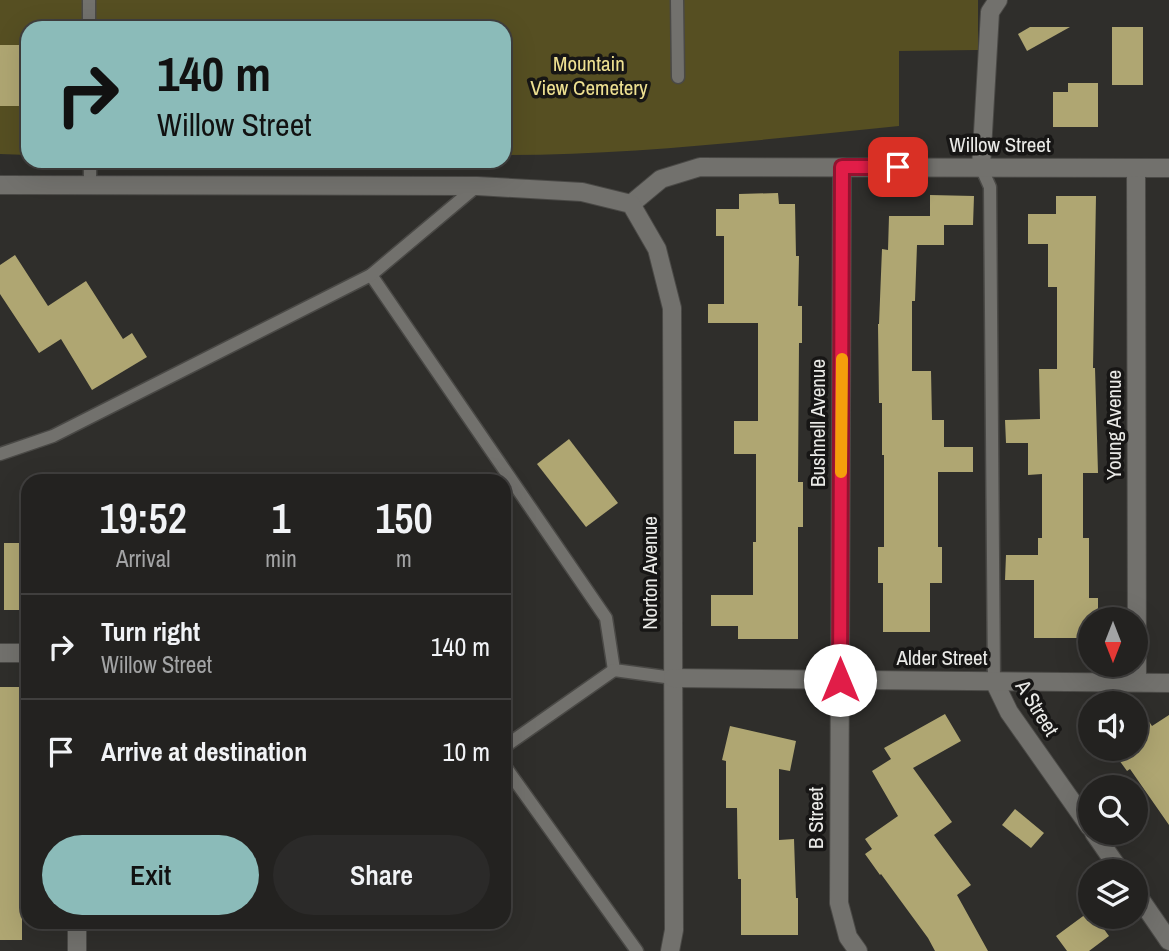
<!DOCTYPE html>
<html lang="en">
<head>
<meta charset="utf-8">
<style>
  body { margin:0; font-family:"Archivo Narrow",sans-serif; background:#2b2a29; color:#f1f3f6; height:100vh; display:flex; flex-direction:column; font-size:26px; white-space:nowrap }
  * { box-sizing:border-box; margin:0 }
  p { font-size:23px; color:#a3a4a5 }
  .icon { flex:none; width:38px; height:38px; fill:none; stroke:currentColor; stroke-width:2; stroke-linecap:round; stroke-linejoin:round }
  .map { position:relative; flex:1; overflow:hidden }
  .details { position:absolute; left:21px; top:474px; width:490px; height:455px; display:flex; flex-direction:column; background:#232220; border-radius:21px; box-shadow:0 7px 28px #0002,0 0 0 2px #403f3e }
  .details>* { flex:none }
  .hud { position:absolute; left:21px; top:21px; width:490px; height:147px; border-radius:21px; box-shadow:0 7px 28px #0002,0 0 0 2px #403f3e; background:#8bbbb9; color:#111; overflow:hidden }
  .needle { width:46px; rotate:180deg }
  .tools { position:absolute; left:1078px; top:607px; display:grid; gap:14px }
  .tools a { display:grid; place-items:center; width:70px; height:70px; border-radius:50%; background:#232220; box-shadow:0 7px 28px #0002,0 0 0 2px #403f3e; font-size:35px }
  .pin { position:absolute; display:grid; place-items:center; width:60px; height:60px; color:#fff; margin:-30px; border-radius:14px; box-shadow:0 4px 10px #0006 }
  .me { position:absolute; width:77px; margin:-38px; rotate:0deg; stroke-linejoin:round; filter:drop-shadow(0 0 5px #0008) }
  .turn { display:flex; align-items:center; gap:24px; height:147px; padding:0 21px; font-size:32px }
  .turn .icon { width:91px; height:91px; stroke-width:2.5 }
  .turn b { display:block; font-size:49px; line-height:60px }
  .eta { display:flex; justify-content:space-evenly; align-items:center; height:119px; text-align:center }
  .eta b { font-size:42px; font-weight:600; line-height:49px }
  .button { display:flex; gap:14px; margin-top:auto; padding:14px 21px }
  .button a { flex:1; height:80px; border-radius:42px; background:#8bbbb9; color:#111; font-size:28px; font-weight:600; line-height:80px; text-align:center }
  .button a+a { background:#2b2a29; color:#f1f3f6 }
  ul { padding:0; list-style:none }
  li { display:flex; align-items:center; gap:21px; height:105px; padding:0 21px; border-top:2px solid #403f3e }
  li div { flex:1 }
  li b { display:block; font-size:26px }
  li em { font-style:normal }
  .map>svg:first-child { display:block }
  .green { fill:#564f22 }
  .building { fill:#afa672 }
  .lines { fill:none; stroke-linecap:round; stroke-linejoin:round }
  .service-casing { stroke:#4a4946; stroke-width:15 }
  .minor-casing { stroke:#4a4946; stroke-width:20 }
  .tertiary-casing { stroke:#4a4946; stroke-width:20 }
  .service { stroke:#72716d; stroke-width:12 }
  .minor { stroke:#72716d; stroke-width:18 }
  .tertiary { stroke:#72716d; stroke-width:18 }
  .route-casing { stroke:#92132f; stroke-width:18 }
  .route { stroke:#e11d48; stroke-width:12 }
  .slow { stroke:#f59e0b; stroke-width:12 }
  .labels { text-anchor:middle; stroke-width:7; stroke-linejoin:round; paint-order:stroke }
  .park-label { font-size:21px; fill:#eee091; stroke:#171615 }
  .street-label { font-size:21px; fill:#eaeae7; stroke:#171615 }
</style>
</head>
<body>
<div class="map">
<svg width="1169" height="951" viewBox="0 0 1169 951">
  <rect width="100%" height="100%" fill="#2f2e2b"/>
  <path class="green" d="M0,0h978v50l-79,1v75c-131,13 -263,29 -395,29v-127h-476v127l-28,-1z"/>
  <g class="building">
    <polygon points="1030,27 1070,27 1027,51 1018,34"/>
    <rect x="1112" y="27" width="31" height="58"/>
    <rect x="0" y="45" width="28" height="61"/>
    <polygon points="1068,83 1098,83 1098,127 1053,127 1053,92 1068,92"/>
    <polygon points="778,193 779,204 795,204 796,256 799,256 798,306 802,306 802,343 799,343 798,482 803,482 803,527 798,527 798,639 738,639 738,626 711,626 711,595 753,595 753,542 756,542 756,454 734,454 734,421 758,421 758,323 708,323 708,304 724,304 724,236 716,236 716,209 739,209 739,194"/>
    <polygon points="930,195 974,196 973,225 944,225 944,245 917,245 915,301 912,301 912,371 931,371 932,420 944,420 944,447 973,447 973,472 938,472 938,547 942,547 942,583 930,583 930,632 883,632 883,583 878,583 878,547 884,547 884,455 882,455 882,403 879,403 878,324 879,324 882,249 888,250 889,216 930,216"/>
    <polygon points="1056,196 1096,196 1093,368 1095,368 1098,473 1083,473 1083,538 1089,538 1089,598 1098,598 1098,620 1090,620 1090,638 1034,638 1034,580 1005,580 1006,555 1038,555 1038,538 1042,538 1042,474 1028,475 1028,443 1006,443 1005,420 1040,419 1039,369 1057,369 1057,287 1048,287 1048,244 1028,244 1028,214 1056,214"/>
    <polygon points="15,255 48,306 86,281 123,339 132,333 147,357 92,390 61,339 39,353 0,294 0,265"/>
    <polygon points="569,439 618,503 586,527 537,464"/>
    <rect x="4" y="543" width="24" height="67"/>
    <polygon points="0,687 26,687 27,766 25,766 25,815 22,815 22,940 0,940"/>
    <polygon points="1136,702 1152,726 1169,715 1169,825 1130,769 1127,771 1111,749 1136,749"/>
    <polygon points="945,714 961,741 913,768 952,822 934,835 971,885 957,895 988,951 935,951 928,938 881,874 880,875 865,854 872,849 865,839 898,816 872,771 891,759 884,748"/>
    <polygon points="730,726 796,741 790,771 779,769 779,840 794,839 796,898 798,898 798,935 741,935 741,879 738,879 737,808 726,808 726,761 722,760"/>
    <polygon points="1015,809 1044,833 1031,848 1002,825"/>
    <polygon points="1090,911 1090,917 1095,917 1109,936 1089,951 1067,951 1056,936"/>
  </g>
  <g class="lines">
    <g class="service-casing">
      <g id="service">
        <polyline points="89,0 89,28"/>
        <polyline points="677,0 678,77"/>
        <polyline points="90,161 90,186"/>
        <polyline points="981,167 990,187 994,681"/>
        <polyline points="371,275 606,618 614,670 673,678"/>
        <polyline points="0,454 53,436 371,275 477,186"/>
        <polyline points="504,747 614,670"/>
        <polyline points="504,765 637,951"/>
      </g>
    </g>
    <g class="minor-casing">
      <g id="minor">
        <polyline points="842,167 839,903 848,937 858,951"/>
        <polyline points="981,167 990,12 998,0"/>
        <polyline points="1136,168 1137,682"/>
        <polyline points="631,204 661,179 700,167 1169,168"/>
        <polyline points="0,653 28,653"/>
        <polyline points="994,681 1009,712 1090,827"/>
        <polyline points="1094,833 1121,872"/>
        <polyline points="1136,893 1169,941"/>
        <polyline points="77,922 77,951"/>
      </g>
    </g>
    <g class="tertiary-casing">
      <g id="tertiary">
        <polyline points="0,185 477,186 582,192 631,204 657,249 672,308 674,930 670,951"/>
        <polyline points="673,678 1169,683"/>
      </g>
    </g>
    <use href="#service" class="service"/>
    <use href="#minor" class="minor"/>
    <use href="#tertiary" class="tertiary"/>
  </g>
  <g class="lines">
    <g class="route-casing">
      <polyline id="route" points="840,680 842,167 898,167"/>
    </g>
    <use href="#route" class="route"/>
    <polyline class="slow" points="841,472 842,359"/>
  </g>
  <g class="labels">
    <g class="park-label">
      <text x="589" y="71">Mountain<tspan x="589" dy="24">View Cemetery</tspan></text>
    </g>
    <g class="street-label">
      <text x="1000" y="152">Willow Street</text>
      <text transform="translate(818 423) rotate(-90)" y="7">Bushnell Avenue</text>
      <text transform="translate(1114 425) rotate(-90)" y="7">Young Avenue</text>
      <text transform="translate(650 573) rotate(-90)" y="7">Norton Avenue</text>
      <text x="942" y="665">Alder Street</text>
      <text transform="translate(1037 708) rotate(58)" y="7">A Street</text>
      <text transform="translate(816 818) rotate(-90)" y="7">B Street</text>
    </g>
  </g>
</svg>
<div class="tools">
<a><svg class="needle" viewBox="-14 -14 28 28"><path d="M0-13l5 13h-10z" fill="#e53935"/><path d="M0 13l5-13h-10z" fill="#a3a4a5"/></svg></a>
<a><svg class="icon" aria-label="sound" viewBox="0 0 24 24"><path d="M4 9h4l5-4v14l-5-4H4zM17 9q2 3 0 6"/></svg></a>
<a><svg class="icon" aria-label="search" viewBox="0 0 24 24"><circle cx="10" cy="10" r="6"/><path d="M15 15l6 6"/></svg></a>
<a><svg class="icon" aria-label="layers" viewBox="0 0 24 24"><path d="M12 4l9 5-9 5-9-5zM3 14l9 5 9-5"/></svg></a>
</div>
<div class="pin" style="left:898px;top:167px;background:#d93025"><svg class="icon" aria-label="arrive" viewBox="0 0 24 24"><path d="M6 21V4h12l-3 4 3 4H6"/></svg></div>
<svg class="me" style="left:840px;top:680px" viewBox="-20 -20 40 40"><circle r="19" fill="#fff"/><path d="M0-13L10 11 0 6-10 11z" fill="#e11d48"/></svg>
<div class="hud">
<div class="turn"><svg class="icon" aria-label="right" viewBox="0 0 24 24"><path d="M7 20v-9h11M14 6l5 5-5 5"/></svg><div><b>140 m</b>Willow Street</div></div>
</div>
<section class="details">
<div class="eta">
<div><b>19:52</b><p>Arrival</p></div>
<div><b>1</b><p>min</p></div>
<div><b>150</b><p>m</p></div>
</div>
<ul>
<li><svg class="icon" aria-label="right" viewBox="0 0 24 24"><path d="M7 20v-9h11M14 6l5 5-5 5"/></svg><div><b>Turn right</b><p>Willow Street</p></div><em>140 m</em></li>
<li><svg class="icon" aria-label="arrive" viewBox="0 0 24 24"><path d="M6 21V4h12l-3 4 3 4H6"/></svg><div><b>Arrive at destination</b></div><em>10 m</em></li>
</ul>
<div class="button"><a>Exit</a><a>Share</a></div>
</section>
</div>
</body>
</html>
